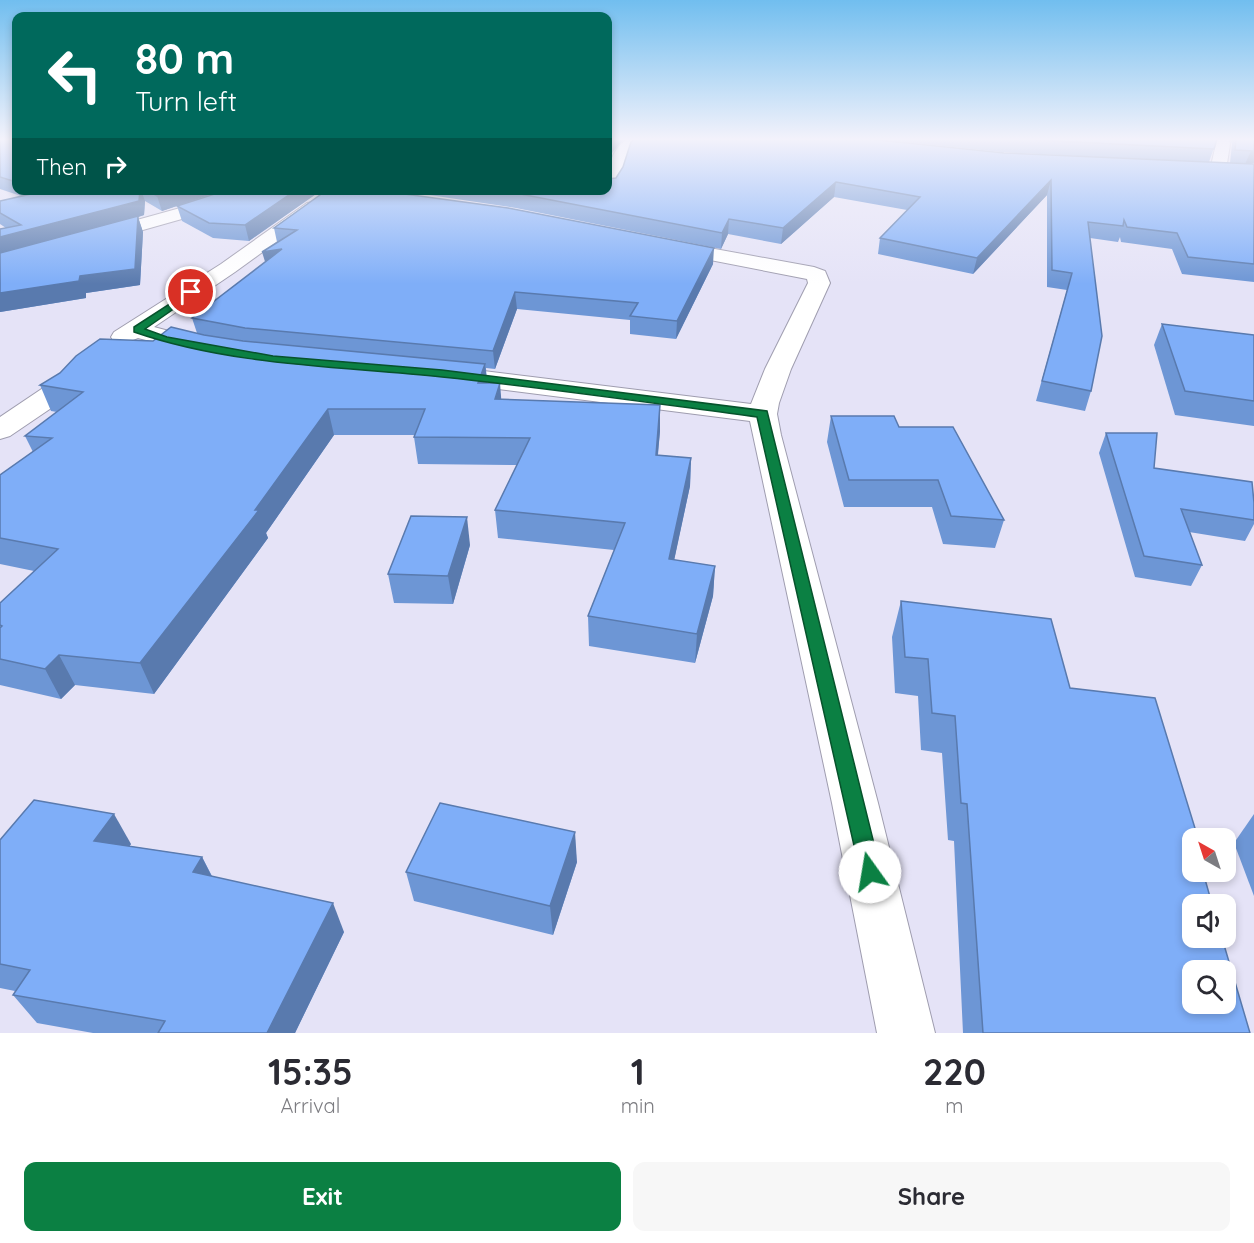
<!DOCTYPE html>
<html lang="en">
<head>
<meta charset="utf-8">
<style>
  body { margin:0; font-family:Quicksand,sans-serif; background:#f7f7f7; color:#2b2b33; height:100vh; display:flex; flex-direction:column; font-size:22px; white-space:nowrap }
  * { box-sizing:border-box; margin:0 }
  p { font-size:20px; color:#7c7c81 }
  .icon { flex:none; width:33px; height:33px; fill:none; stroke:currentColor; stroke-width:2; stroke-linecap:round; stroke-linejoin:round }
  .map { position:relative; height:1033px; overflow:hidden }
  .drawer { display:flex; flex-direction:column; background:#fff; flex:1 }
  .drawer>* { flex:none }
  .top-card { position:absolute; left:12px; top:12px; width:600px; height:183px; border-radius:12px; box-shadow:0 3px 9px #0003; background:#00695c; color:#fff; overflow:hidden }
  .needle { width:39px; rotate:321deg }
  .fabs { position:absolute; left:1182px; top:828px; display:grid; gap:12px }
  .fabs a { display:grid; place-items:center; width:54px; height:54px; border-radius:12px; background:#fff; box-shadow:0 3px 9px #0003; font-size:30px }
  .pin { position:absolute; display:grid; place-items:center; width:51px; height:51px; color:#fff; margin:-26px; border:3px solid #fff; border-radius:50%; box-shadow:0 2px 6px #0007 }
  .me { position:absolute; width:66px; margin:-33px; rotate:347deg; stroke-linejoin:round; filter:drop-shadow(0 0 4px #0008) }
  .turn { display:flex; align-items:center; gap:21px; height:126px; padding:0 24px; font-size:27px }
  .turn .icon { width:78px; height:78px; stroke-width:2.5 }
  .turn b { display:block; font-size:42px; line-height:51px }
  .then { display:flex; align-items:center; height:57px; padding:0 24px; background:#0003; gap:12px; font-size:22px }
  .eta { display:flex; justify-content:space-evenly; align-items:center; height:102px; text-align:center }
  .eta b { font-size:36px; font-weight:700; line-height:42px }
  .action { display:flex; gap:12px; margin-top:auto; padding:12px 24px }
  .action a { flex:1; height:69px; border-radius:12px; background:#0b8043; color:#fff; font-size:24px; font-weight:700; line-height:69px; text-align:center }
  .action a+a { background:#f7f7f7; color:#2b2b33 }
  .map>svg:first-child { display:block }
  .lines { fill:none; stroke-linecap:round; stroke-linejoin:round }
  .street-casing { stroke:#9f9daf; stroke-width:2 }
  .street { fill:#fff; fill-rule:evenodd }
  .wall { fill:#6d96d5 }
  .shaded-wall { fill:#597aae }
  .building { fill:#7faef8; stroke:#597aae; stroke-width:1.5; fill-rule:evenodd }
  .route { fill:#0b8043; stroke:#07532c; stroke-width:1.5 }
</style>
</head>
<body>
<div class="map">
<svg width="1254" height="1033" viewBox="0 0 1254 1033">
  <rect width="100%" height="100%" fill="#e5e3f7"/>
  <g class="lines">
    <g class="street-casing">
      <g id="street">
        <path d="M627,139h18l-16,15 -8,26 -7,11h-12l6,-1c0,-20 1,-38 19,-51z"/>
        <polygon points="1214,139 1229,139 1230,144 1226,170 1218,175 1210,170 1216,144"/>
        <polygon points="233,190 259,190 257,194 203,213 104,241 90,241 87,237 90,233 191,205"/>
        <polygon points="313,202 319,203 322,207 319,211 235,272 154,327 210,342 213,347 210,352 201,354 138,338 123,344 114,342 111,337 114,332 221,264 307,203"/>
        <polygon points="671,241 814,267 825,271 830,283 791,369 779,403 777,414 781,435 878,803 935,1033 877,1033 832,803 750,421 443,382 434,380 430,374 434,368 443,366 751,404 765,369 808,283 807,279 664,251 661,247 664,243"/>
        <polygon points="79,362 88,365 92,370 69,396 10,436 0,439 0,417 49,384 70,365"/>
      </g>
    </g>
    <use href="#street" class="street"/>
  </g>
  <g class="wall">
    <polygon points="0,139 16,139 16,190 224,190 162,211 145,201 144,215 138,217 143,232 140,285 86,293 86,298 0,312 0,229 6,228 0,224 0,201 21,196 0,189"/>
    <polygon points="876,139 1217,139 1209,162 1230,163 1232,144 1230,139 1254,139 1254,163 1249,164 1254,164 1254,282 1182,274 1172,249 1121,242 1120,237 1118,242 1090,238 1091,391 1085,411 1036,401 1067,290 1047,287 1047,195 973,274 878,254 880,238 907,210 834,197 781,244 728,234 721,249 516,208 416,193 380,190 608,190 1004,153 1134,159 1001,152"/>
    <polygon points="316,194 249,241 213,238 182,221 177,206"/>
    <polygon points="274,228 713,264 676,339 630,334 630,320 517,309 495,369 486,368 487,383 501,400 660,405 660,431 658,455 691,458 690,486 674,560 715,566 713,596 695,663 589,646 588,616 614,550 498,538 495,510 517,465 418,464 414,437 414,435 334,435 266,533 268,538 154,694 75,685 61,699 0,685 0,603 34,571 0,564 0,475 33,452 25,436 57,412 51,411 40,385 153,341 197,333 192,318 265,262 277,242"/>
    <polygon points="1162,324 1254,335 1254,426 1175,415 1154,345"/>
    <polygon points="831,416 899,427 1004,520 995,548 943,544 932,507 844,507 827,442"/>
    <polygon points="1106,433 1154,468 1254,503 1254,524 1245,541 1189,532 1202,565 1191,586 1135,577 1099,453"/>
    <polygon points="470,545 453,604 394,603 388,574"/>
    <polygon points="901,601 1070,688 1192,838 1250,1033 963,1033 954,841 948,840 942,753 921,750 918,696 895,693 892,637"/>
    <polygon points="1254,814 1254,896 1234,843"/>
    <polygon points="0,840 131,844 129,846 202,857 212,876 344,932 295,1033 93,1033 37,1023 13,995 15,991 0,988"/>
    <polygon points="577,862 553,935 414,901 406,872"/>
  </g>
  <g class="shaded-wall">
    <polygon points="613,139 624,139 611,154 608,167 608,153 611,141"/>
    <polygon points="1251,151 1254,151 1254,163 1245,164"/>
    <polygon points="1051,180 1047,195 973,274 977,258"/>
    <polygon points="836,182 834,197 781,244 783,228"/>
    <polygon points="140,190 141,190 145,201 144,215 138,217 143,232 140,285 86,293 86,298 0,312 0,237"/>
    <polygon points="175,190 224,190 162,211 157,196"/>
    <polygon points="296,190 315,190 316,194 249,241 245,225"/>
    <polygon points="729,219 728,234 721,249 722,233"/>
    <polygon points="714,248 713,264 676,339 677,321"/>
    <polygon points="282,249 267,268 262,252"/>
    <polygon points="515,292 517,309 495,369 493,351"/>
    <polygon points="485,364 488,389 478,383"/>
    <polygon points="500,383 502,409 495,399"/>
    <polygon points="660,405 660,431 655,482 656,455"/>
    <polygon points="328,409 334,435 266,533 268,538 154,694 140,663"/>
    <polygon points="691,458 690,486 668,589 669,559"/>
    <polygon points="467,517 470,545 453,604 448,576"/>
    <polygon points="715,566 713,596 695,663 697,634"/>
    <polygon points="59,655 75,685 61,699 45,669"/>
    <polygon points="114,814 131,844 112,871 94,841"/>
    <polygon points="575,832 577,862 553,935 550,906"/>
    <polygon points="202,857 217,887 193,872"/>
    <polygon points="333,903 344,932 295,1033 267,1033"/>
  </g>
  <g class="building">
    <polygon points="0,139 16,139 16,182 0,177"/>
    <polygon points="608,139 613,139 611,141 608,153"/>
    <polygon points="634,139 869,139 1004,153 1254,164 1254,264 1188,257 1177,233 1127,227 1124,220 1123,226 1088,222 1102,336 1091,391 1042,381 1072,273 1052,270 1051,180 977,258 880,238 920,197 836,182 783,228 729,219 722,233 515,193 495,190 608,190 608,179 616,178 623,167 631,142"/>
    <polygon points="1017,139 1217,139 1214,149"/>
    <polygon points="1236,139 1254,139 1254,151 1235,150"/>
    <polygon points="41,190 140,190 139,201 0,237 0,229 21,225 0,213 0,201 44,191"/>
    <polygon points="147,190 175,190 157,196"/>
    <polygon points="227,190 296,190 245,225 209,223 177,206"/>
    <polygon points="327,190 375,190 508,208 714,248 677,321 630,316 638,303 515,292 493,351 245,328 192,318 282,249 262,252 297,230 274,228"/>
    <polygon points="138,216 135,269 80,276 79,281 0,293 0,253"/>
    <polygon points="1162,324 1254,335 1254,401 1185,391"/>
    <polygon points="171,327 204,335 243,341 485,364 478,383 500,383 495,399 660,405 656,455 691,458 669,559 715,566 697,634 588,616 625,523 495,510 530,438 414,437 425,409 328,409 255,510 259,510 140,663 59,655 45,669 0,659 0,628 2,626 0,625 0,603 58,549 0,538 0,475 52,438 25,436 83,392 40,385 60,373 76,356 100,339 153,341"/>
    <polygon points="831,416 894,416 899,427 953,427 1004,520 951,516 938,480 849,480"/>
    <polygon points="1106,433 1157,433 1154,468 1252,482 1254,503 1254,520 1181,509 1202,565 1144,556"/>
    <polygon points="411,516 467,517 448,576 388,574"/>
    <path d="M901,601l150,18 19,69 85,10 43,140h-6v34h11l9,32h-20v34h30l28,95h-267l-16,-229 -6,-1 -6,-87 -23,-3 -4,-54 -23,-2zM1192,970h34v34h-34z"/>
    <polygon points="34,800 114,814 94,841 202,857 193,872 333,903 267,1033 158,1033 165,1021 13,995 30,970 0,964 0,840"/>
    <polygon points="440,803 575,832 550,906 406,872"/>
  </g>
  <linearGradient id="sky" x2="0" y2="1"><stop stop-color="#71beef"/><stop offset="0.49" stop-color="#f3f2fb"/><stop offset="1" stop-color="#f3f2fb" stop-opacity="0"/></linearGradient>
  <rect width="1254" height="284" fill="url(#sky)"/>
  <path class="route" d="M191,290l5,2 -1,2 -50,35 22,8 106,19 169,14 325,41 114,461 -3,7 -8,2 -7,-2 -3,-7 -103,-455c-105,-14 -209,-29 -315,-40 -103,-11 -210,-11 -308,-45v-5z"/>
</svg>
<div class="fabs">
<a><svg class="needle" viewBox="-14 -14 28 28"><path d="M0-13l5 13h-10z" fill="#e53935"/><path d="M0 13l5-13h-10z" fill="#7c7c81"/></svg></a>
<a><svg class="icon" aria-label="sound" viewBox="0 0 24 24"><path d="M4 9h4l5-4v14l-5-4H4zM17 9q2 3 0 6"/></svg></a>
<a><svg class="icon" aria-label="search" viewBox="0 0 24 24"><circle cx="10" cy="10" r="6"/><path d="M15 15l6 6"/></svg></a>
</div>
<div class="pin" style="left:191px;top:292px;background:#d93025"><svg class="icon" aria-label="arrive" viewBox="0 0 24 24"><path d="M6 21V4h12l-3 4 3 4H6"/></svg></div>
<svg class="me" style="left:870px;top:872px" viewBox="-20 -20 40 40"><circle r="19" fill="#fff"/><path d="M0-13L10 11 0 6-10 11z" fill="#0b8043"/></svg>
<div class="top-card">
<div class="turn"><svg class="icon" aria-label="left" viewBox="0 0 24 24"><path d="M17 20v-9H6M10 6l-5 5 5 5"/></svg><div><b>80 m</b>Turn left</div></div>
<div class="then">Then<svg class="icon" aria-label="right" viewBox="0 0 24 24"><path d="M7 20v-9h11M14 6l5 5-5 5"/></svg></div>
</div>
</div>
<section class="drawer">
<div class="eta">
<div><b>15:35</b><p>Arrival</p></div>
<div><b>1</b><p>min</p></div>
<div><b>220</b><p>m</p></div>
</div>
<div class="action"><a>Exit</a><a>Share</a></div>
</section>
</body>
</html>
